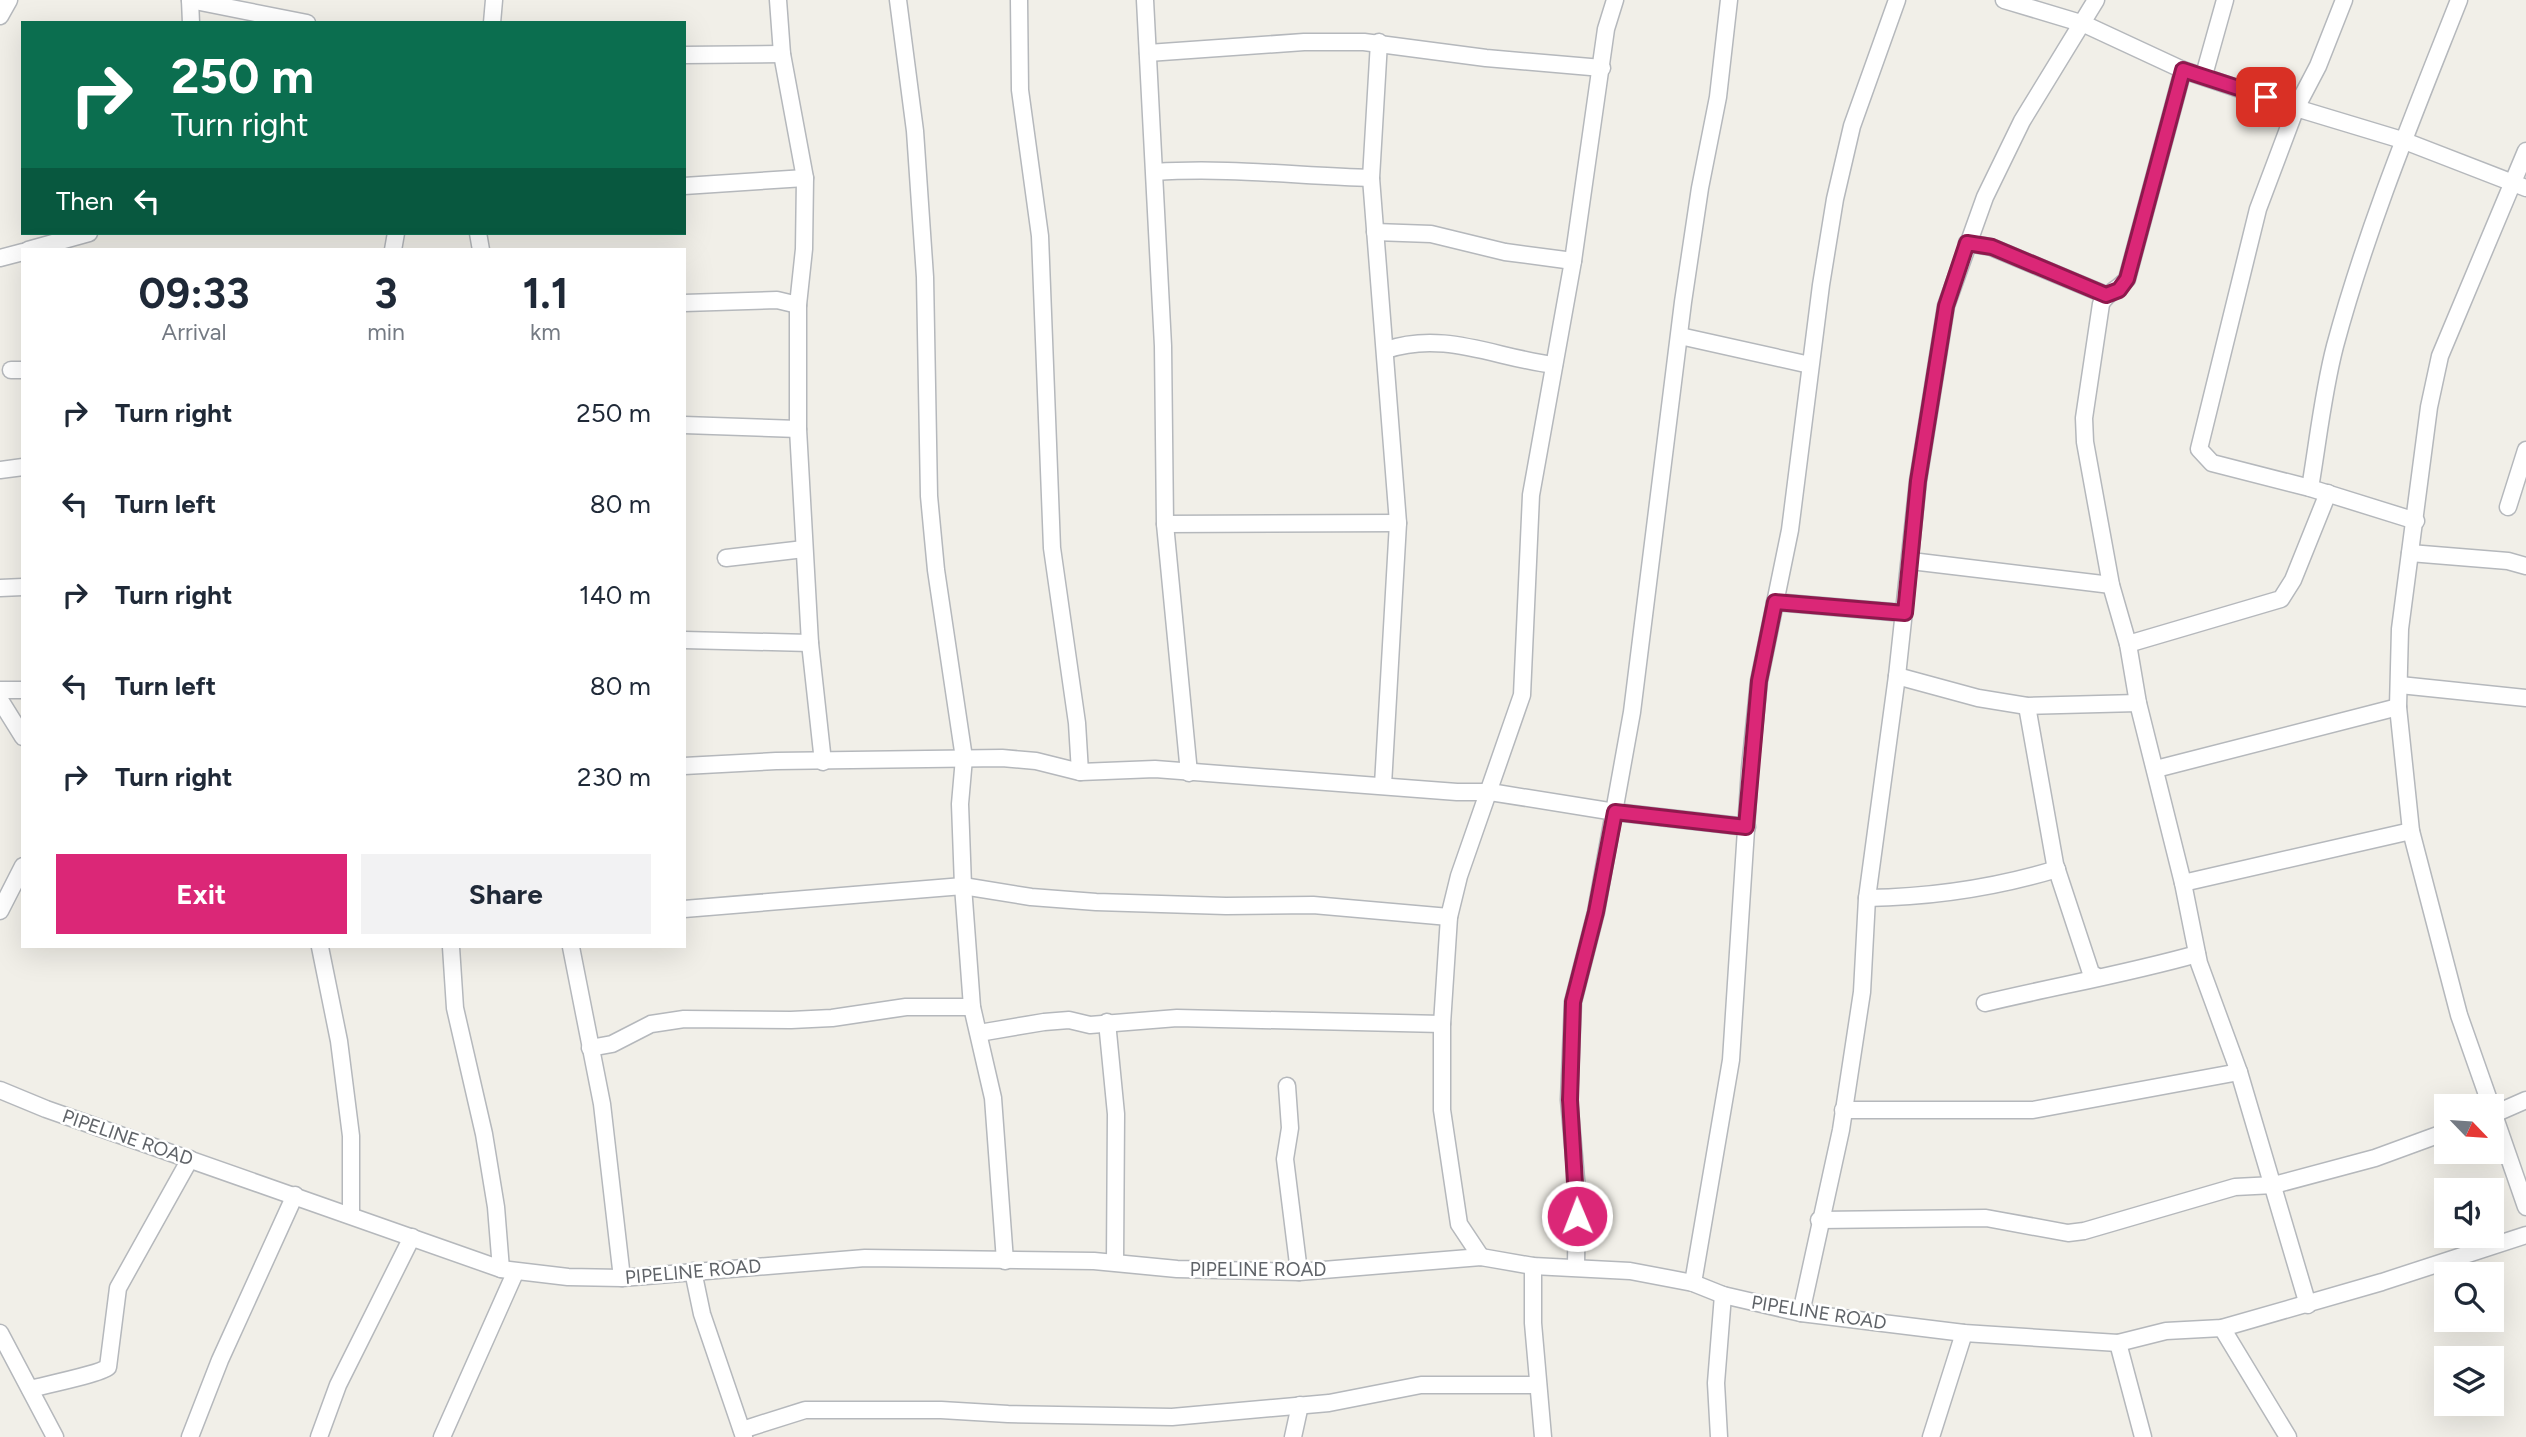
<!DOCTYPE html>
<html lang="en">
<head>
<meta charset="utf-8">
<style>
  body { margin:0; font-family:Figtree,sans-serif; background:#f2f2f3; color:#1f2937; height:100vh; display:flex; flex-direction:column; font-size:26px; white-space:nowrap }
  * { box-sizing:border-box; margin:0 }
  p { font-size:23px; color:#747a83 }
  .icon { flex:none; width:38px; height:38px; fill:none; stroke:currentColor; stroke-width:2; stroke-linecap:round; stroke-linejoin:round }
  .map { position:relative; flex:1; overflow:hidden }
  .details { position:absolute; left:21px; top:248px; width:665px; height:700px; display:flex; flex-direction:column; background:#fff; border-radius:0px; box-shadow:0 7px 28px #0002 }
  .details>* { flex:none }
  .hud { position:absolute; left:21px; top:21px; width:665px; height:214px; border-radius:0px; box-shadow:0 7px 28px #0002; background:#0b6e4f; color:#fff; overflow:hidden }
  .needle { width:46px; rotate:115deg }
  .buttons { position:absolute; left:2434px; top:1094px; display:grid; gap:14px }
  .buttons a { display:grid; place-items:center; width:70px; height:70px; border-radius:0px; background:#fff; box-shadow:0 7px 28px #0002; font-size:35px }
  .pin { position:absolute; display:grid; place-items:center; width:60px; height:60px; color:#fff; margin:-30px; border-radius:14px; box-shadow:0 4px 10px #0006 }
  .me { position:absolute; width:77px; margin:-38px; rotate:359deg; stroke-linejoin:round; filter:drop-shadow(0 0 5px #0008) }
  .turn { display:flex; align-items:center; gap:24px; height:147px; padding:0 35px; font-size:32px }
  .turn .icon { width:91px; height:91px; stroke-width:2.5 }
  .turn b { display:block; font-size:49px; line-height:60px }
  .then { display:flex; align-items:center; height:66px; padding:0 35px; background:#0003; gap:14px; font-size:26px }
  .eta { display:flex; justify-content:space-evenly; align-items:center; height:119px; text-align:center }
  .eta b { font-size:42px; font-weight:700; line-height:49px }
  .primary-button { display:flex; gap:14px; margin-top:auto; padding:14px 35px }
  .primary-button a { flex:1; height:80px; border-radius:0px; background:#db2777; color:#fff; font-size:28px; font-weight:700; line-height:80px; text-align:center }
  .primary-button a+a { background:#f2f2f3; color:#1f2937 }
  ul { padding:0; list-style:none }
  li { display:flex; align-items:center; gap:21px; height:91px; padding:0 35px }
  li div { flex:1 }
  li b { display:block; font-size:26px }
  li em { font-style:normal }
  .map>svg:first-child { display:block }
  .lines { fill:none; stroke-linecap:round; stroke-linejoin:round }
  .minor-casing { stroke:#b5b8bc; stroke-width:19 }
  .minor { stroke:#fff; stroke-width:16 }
  .route-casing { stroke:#8e194d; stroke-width:18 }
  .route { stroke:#db2777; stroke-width:12 }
  .labels { text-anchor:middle; stroke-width:5; stroke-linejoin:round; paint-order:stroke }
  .street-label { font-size:19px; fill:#5f6368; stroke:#fff }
</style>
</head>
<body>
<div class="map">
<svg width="2526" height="1437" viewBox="0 0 2526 1437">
  <rect width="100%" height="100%" fill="#f1efe8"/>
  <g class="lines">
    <g class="minor-casing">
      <g id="minor">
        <polyline points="190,0 307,23"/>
        <polyline points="190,0 191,23"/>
        <polyline points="778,0 782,54 805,178 804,249 798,305 798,429 810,643 823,762"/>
        <polyline points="898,0 915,131 925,277 929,496 936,570 964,758 960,804 963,886 972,1007 993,1098 1005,1261"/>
        <polyline points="1019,0 1020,90 1040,236 1052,548 1077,723 1080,772"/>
        <polyline points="1145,0 1163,346 1165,524 1189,773"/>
        <polyline points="2004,0 2084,24 2183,70 2296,108 2402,140 2526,188"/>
        <polyline points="2344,0 2318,66 2296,108 2258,209 2199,449 2212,463 2310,488 2416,521"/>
        <polyline points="0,16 9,0"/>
        <polyline points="492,23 494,0"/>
        <polyline points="1379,42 1371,178 1398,523 1383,785"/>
        <polyline points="1148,53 1304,42 1364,42 1486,58 1602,68"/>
        <polyline points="684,55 782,54"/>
        <path d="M2183,70l-56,209c-9,11 -20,13 -26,25l-17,114 1,24 26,143 17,59 10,59 45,180 16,80 40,109 69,233"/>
        <polyline points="2204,75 2225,0"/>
        <path d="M1155,172c72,-5 144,4 216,6"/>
        <polyline points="684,186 805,178"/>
        <polyline points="1375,232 1431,234 1505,252 1573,261"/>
        <polyline points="478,233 481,250"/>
        <polyline points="1967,243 1991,247 2106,295"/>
        <polyline points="28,250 89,233"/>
        <polyline points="393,250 396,233"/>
        <polyline points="0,258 23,252"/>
        <polyline points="684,303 777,300 798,305"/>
        <polyline points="1680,336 1810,365"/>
        <path d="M1386,350c58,-20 110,8 168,15"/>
        <polyline points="11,370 23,370"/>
        <polyline points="684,425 798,429"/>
        <polyline points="0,470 23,467"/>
        <path d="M2310,488c8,-47 13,-96 25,-142 32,-119 79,-232 124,-346"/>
        <polyline points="2508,507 2526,450"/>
        <polyline points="1165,524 1398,523"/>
        <polyline points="2410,553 2508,561 2526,566"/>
        <polyline points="726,558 804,549"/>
        <polyline points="1911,561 2111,585"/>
        <polyline points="0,588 23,587"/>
        <polyline points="1775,602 1904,613"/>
        <polyline points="684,640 810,643"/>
        <polyline points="2128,644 2281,599 2293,580 2328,493"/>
        <polyline points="1897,676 1978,698 2027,706 2138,703"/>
        <polyline points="2400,685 2526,698"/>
        <polyline points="0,690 23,690"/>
        <polyline points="0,700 23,737"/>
        <polyline points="2027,706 2055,864 2091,973 2096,976"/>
        <polyline points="684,766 776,761 1002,758 1036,761 1080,772 1155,769 1457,792 1490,792 1615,812 1747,827"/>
        <polyline points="2156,769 2398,707"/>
        <polyline points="2183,883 2411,831"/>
        <path d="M1867,898c65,-1 127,-10 190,-29"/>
        <polyline points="684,909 963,886 1031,897 1096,902 1226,906 1313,905 1449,917"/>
        <polyline points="0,911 23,866"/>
        <polyline points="320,947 339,1041 351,1136 351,1215"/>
        <polyline points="451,947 455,1008 484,1134 496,1207 501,1269"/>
        <polyline points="571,947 602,1104 622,1278"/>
        <path d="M1985,1003c71,-17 141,-29 212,-49"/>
        <polyline points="1107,1022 1116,1114 1115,1262"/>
        <polyline points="979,1033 1044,1022 1069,1020 1090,1025 1177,1018 1442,1024"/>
        <polyline points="590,1048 612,1044 651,1024 684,1019 791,1020 832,1018 906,1007 972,1007"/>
        <polyline points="1287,1086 1290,1128 1285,1159 1299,1272"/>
        <polyline points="0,1090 46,1109 501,1269 568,1277 622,1278 865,1258 1094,1261 1177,1269 1299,1272 1481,1257 1533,1266 1630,1271 1693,1283 1723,1295 1801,1313 1964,1333 2118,1343 2166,1331 2222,1328 2382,1282 2526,1235"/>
        <polyline points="2491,1106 2459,1015 2411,831 2398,707 2400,629 2429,407 2440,356 2526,151"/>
        <polyline points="2492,1109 2526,1207"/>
        <polyline points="1843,1110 2033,1110 2239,1072"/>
        <polyline points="2492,1115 2526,1100"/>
        <polyline points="1819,1220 1986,1218 2068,1233 2084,1231 2235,1187 2274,1185 2375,1158 2446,1132"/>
        <polyline points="1481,1257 1459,1224 1442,1110 1442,1024 1449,917 1459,876 1522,695 1531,495 1573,261 1606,29 1615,0"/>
        <polyline points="1533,1266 1533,1323 1543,1437"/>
        <polyline points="1576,1266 1577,1190 1569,1100 1573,1002 1596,912 1632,712 1683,302 1700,188 1718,97 1729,0"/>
        <polyline points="693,1271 702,1314 744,1437"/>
        <polyline points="1693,1283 1731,1060 1750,768 1759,681 1790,530 1821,285 1835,199 1852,126 1897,0"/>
        <polyline points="1801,1313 1841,1130 1862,992 1867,898 1897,676 1918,481 1946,306 1985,197 2022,121 2096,0"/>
        <polyline points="2222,1328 2288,1437"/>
        <polyline points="0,1333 55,1437"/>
        <polyline points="2118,1343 2143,1437"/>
        <path d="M30,1389c15,-4 70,-15 78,-22l10,-79 72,-129"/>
        <polyline points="742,1430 805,1410 941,1410 1008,1414 1172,1417 1329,1403 1421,1385 1538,1385"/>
        <polyline points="190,1437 220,1360 295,1195"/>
        <polyline points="319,1437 338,1385 412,1237"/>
        <polyline points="442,1437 515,1273"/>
        <polyline points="1293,1437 1300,1405"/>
        <polyline points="1719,1437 1716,1383 1723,1295"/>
        <polyline points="1931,1437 1964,1333"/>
      </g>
    </g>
    <use href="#minor" class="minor"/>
  </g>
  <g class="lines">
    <g class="route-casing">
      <polyline id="route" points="1577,1216 1570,1100 1573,1002 1596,912 1615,812 1746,827 1759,681 1775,602 1905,613 1918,481 1946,306 1967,243 1992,247 2106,295 2119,290 2127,279 2183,70 2266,97"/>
    </g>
    <use href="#route" class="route"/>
  </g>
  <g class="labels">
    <g class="street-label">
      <text transform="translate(128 1137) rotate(19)" y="7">PIPELINE ROAD</text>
      <text x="1258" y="1276">PIPELINE ROAD</text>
      <text transform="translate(693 1271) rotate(-5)" y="7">PIPELINE ROAD</text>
      <text transform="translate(1819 1312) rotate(9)" y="7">PIPELINE ROAD</text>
    </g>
  </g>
</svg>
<div class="buttons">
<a><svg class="needle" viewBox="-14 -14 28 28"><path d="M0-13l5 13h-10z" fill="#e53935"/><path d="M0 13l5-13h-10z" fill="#747a83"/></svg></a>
<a><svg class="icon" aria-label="sound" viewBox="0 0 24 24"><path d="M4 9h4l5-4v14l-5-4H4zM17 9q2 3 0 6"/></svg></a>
<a><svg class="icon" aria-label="search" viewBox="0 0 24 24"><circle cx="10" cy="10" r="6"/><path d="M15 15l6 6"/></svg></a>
<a><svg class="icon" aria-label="layers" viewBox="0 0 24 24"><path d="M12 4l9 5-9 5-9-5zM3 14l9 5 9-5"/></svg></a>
</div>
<div class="pin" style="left:2266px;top:97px;background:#d93025"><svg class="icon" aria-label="arrive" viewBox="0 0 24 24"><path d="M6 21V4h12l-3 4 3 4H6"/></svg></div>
<svg class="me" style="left:1577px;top:1216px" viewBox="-20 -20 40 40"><circle r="17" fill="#db2777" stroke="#fff" stroke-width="3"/><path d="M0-11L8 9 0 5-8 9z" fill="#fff"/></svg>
<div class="hud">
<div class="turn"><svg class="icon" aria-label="right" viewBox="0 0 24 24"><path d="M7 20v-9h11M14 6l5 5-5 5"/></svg><div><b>250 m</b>Turn right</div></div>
<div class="then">Then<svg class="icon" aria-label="left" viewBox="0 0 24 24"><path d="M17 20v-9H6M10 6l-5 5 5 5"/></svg></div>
</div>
<section class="details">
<div class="eta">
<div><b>09:33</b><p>Arrival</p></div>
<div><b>3</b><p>min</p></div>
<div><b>1.1</b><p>km</p></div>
</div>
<ul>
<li><svg class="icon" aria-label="right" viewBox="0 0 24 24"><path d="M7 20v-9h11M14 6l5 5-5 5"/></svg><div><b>Turn right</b></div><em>250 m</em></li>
<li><svg class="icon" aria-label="left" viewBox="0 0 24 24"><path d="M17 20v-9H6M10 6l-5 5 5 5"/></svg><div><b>Turn left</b></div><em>80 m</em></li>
<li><svg class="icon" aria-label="right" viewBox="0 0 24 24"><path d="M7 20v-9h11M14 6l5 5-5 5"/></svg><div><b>Turn right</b></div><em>140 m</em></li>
<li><svg class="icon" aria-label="left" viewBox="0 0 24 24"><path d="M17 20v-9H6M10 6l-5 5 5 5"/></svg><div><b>Turn left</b></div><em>80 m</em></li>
<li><svg class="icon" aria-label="right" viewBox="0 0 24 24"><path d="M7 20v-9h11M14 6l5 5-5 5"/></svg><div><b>Turn right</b></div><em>230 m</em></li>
</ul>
<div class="primary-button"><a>Exit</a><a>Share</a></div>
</section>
</div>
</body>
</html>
